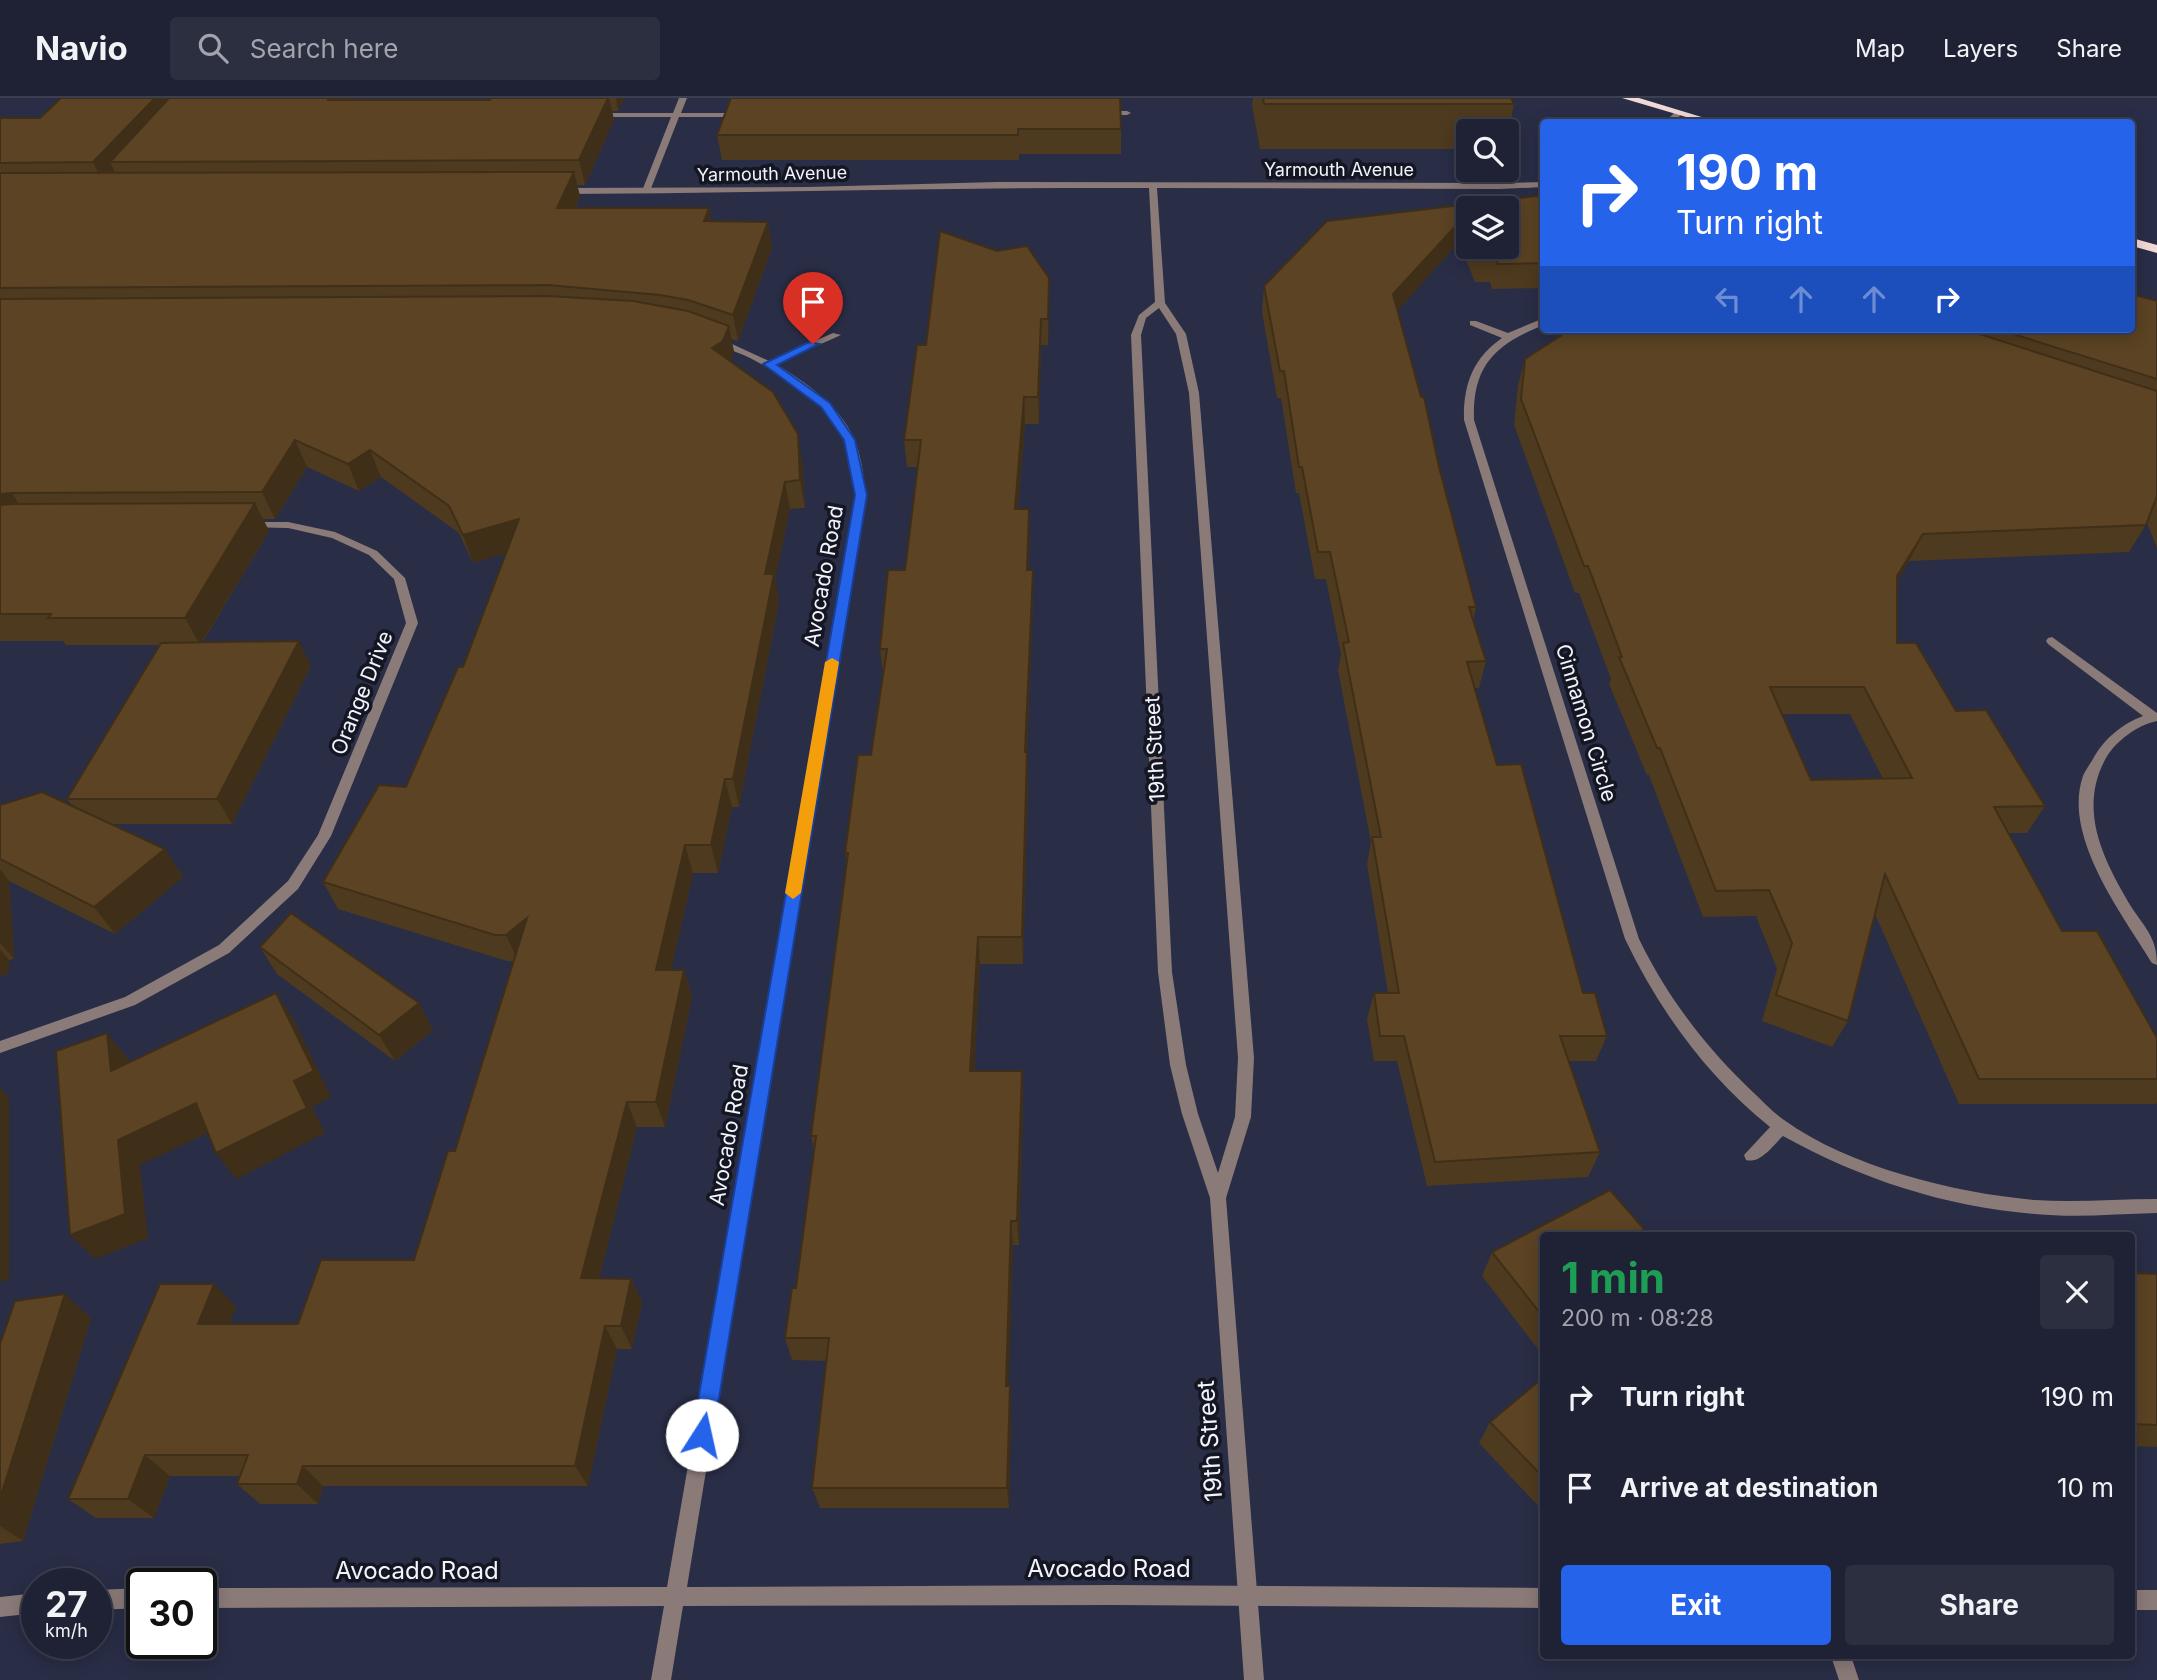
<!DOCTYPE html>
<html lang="en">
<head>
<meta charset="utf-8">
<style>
  body { margin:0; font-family:Inter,sans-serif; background:#2c2f40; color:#f1f3f6; height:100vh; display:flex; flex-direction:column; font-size:26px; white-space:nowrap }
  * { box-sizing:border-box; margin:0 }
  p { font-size:23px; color:#a1a4ac }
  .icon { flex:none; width:38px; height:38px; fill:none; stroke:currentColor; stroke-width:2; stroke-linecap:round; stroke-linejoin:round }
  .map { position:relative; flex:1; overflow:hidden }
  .details { position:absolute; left:1540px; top:1134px; width:595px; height:427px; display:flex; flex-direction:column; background:#1f2234; border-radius:7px; box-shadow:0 4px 18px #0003,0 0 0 2px #3c3f4f }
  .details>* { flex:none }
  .hud { position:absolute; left:1540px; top:21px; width:595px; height:214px; border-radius:7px; box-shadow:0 4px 18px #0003,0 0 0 2px #3c3f4f; background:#2563eb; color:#fff; overflow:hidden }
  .controls { position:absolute; left:1456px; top:21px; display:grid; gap:14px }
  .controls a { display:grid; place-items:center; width:63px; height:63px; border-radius:7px; background:#1f2234; box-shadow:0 4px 18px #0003,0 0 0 2px #3c3f4f; font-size:35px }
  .speed { position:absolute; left:21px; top:1470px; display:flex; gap:14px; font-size:35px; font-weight:700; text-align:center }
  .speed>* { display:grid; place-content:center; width:91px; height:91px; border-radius:50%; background:#1f2234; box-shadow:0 4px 18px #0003,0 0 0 2px #3c3f4f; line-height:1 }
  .speed small { font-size:18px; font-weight:400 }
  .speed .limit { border:4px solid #111; border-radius:10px; background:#fff; color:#111 }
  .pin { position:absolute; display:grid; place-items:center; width:60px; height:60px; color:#fff; margin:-72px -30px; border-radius:50% 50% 50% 0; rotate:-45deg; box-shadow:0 0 7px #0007 }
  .pin .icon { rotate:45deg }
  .me { position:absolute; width:77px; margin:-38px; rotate:10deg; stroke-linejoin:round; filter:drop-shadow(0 0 5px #0008) }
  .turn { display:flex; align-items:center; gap:24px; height:147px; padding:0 21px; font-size:32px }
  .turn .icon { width:91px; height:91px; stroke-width:2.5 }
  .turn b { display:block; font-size:49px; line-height:60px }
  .lanes { display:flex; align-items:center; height:66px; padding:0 21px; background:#0003; justify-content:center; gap:35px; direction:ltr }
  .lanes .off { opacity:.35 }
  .round { display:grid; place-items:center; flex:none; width:74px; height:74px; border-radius:7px; background:#2c2f40 }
  .overview { display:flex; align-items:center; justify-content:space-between; height:119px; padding:0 21px }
  h1 { font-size:42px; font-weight:700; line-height:52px; color:#1e9e55 }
  .primary-button { display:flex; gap:14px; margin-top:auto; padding:14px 21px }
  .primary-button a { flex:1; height:80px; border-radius:7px; background:#2563eb; color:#fff; font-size:28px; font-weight:700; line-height:80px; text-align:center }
  .primary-button a+a { background:#2c2f40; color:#f1f3f6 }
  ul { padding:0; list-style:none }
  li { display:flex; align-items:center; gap:21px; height:91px; padding:0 21px }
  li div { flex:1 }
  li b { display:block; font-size:26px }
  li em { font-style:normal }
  header { display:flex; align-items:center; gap:42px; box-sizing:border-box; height:98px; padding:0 35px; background:#1f2234; border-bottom:2px solid #3c3f4f }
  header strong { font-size:33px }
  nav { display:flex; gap:38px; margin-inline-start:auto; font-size:24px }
  .search { width:490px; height:63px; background:#2c2f40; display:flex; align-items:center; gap:18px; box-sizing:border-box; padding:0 24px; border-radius:7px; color:#a1a4ac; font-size:26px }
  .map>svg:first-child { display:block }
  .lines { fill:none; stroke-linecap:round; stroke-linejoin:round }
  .minor { fill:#8b7b78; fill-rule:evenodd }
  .tertiary { fill:#8b7b78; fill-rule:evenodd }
  .trunk { fill:#f2d9d6; fill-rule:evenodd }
  .wall { fill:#4e3a1e; fill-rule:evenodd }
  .shaded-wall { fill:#402f18 }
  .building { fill:#5b4323; stroke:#402f18; stroke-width:2; fill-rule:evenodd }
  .route { fill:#2563eb; stroke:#184099; stroke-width:2 }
  .slow { fill:#f59e0b }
  .labels { text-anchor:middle; stroke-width:7; stroke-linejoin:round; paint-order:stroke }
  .far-street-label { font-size:18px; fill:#f1f3fd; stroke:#141622 }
  .street-label { font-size:21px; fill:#f1f3fd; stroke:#141622 }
  .near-street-label { font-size:24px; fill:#f1f3fd; stroke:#141622 }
</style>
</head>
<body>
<header>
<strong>Navio</strong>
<div class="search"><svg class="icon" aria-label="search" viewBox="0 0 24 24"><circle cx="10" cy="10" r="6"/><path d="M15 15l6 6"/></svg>Search here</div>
<nav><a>Map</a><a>Layers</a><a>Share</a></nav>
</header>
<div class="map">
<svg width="2157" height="1582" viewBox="0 0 2157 1582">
  <rect width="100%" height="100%" fill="#292d46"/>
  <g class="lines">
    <g class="minor">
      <polygon points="679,0 687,0 681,15 742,15 746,17 742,19 679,19 650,93 643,95 642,93 671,19 594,19 590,17 594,15 673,15"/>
      <polygon points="1101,13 1127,13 1131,15 1127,17 1098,17 1098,13"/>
      <path d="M1544,220v7c-49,19 -72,41 -70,95l165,519c30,61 68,110 117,156 9,9 18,18 28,25 65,47 171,73 251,80 40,3 81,-1 122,-1v14c-41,1 -82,5 -122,1 -89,-7 -175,-35 -252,-78 -10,9 -22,28 -37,24l-2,-5 26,-28c-63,-51 -110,-115 -145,-188l-161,-519c-1,-35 9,-62 38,-82l-32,-13v-4h6l32,12z"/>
      <path d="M833,235l8,2 -65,29c32,20 68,44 81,82 5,16 7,33 9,49l-179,1092 426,-2 431,3v20l-431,-3 -430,1 -12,74h-20l13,-74 -463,2v-20l466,-1 189,-1092c-3,-17 -4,-36 -11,-53 -16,-39 -58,-65 -95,-84 -12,-6 -28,-10 -39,-18l8,-2 50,23z"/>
      <polygon points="247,424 288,424 335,434 377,453 405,480 418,525 331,738 298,791 229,855 135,907 0,955 0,943 125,899 219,847 288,783 318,737 406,525 394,481 369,457 332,440 288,430 243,429 243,425"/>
      <path d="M2052,539l105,76v8c-20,4 -41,20 -51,37 -29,52 -2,103 26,150 14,21 25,30 25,57l-5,-2c-30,-49 -90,-127 -69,-187 3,-7 8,-13 11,-19 11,-19 28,-33 49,-41l-95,-72 -2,-3 2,-3z"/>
      <polygon points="142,1490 142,1510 96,1512 96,1492"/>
      <rect x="2132" y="1492" width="25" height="20"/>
      <polygon points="37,1495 37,1515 0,1519 0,1499"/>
      <polygon points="1831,1558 1851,1558 1859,1582 1839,1582"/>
    </g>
    <g class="tertiary">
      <polygon points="1676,13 1683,15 1673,24 1665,24"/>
      <path d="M997,84l502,1 45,-1v5l-45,2 -342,-1 8,115 21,31 13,59 55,665 -3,59 -25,81 38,482h-20l-34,-482 -28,-84 -12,-49 -12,-93 -27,-637 8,-20 16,-13 -6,-114c-196,-1 -392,5 -588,6l-4,-3 4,-3 247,-1zM1159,210l17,26 13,59 49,665 -3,59 -17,56 -20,-59 -12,-49 -14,-93 -31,-637 5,-17z"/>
    </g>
    <g class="trunk">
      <polygon points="1622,0 1639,0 1718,24 1703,24"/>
      <polygon points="2132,140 2157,147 2157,155 2132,148"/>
    </g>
  </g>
  <g class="wall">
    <polygon points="491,0 624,0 618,13 612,13 614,22 585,87 577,87 580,98 575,110 709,110 711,123 768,124 772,150 738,243 731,241 734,254 730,263 802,363 805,410 790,411 775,481 779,504 739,709 732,709 718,775 693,775 671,872 684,872 692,899 665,1029 637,1029 599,1181 631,1181 642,1204 632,1251 617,1251 588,1388 323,1388 318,1406 260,1406 237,1386 240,1378 170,1378 154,1420 96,1420 68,1401 236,1209 229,1226 298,1226 414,1162 455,1053 514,863 507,863 338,811 323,784 406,689 463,569 506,455 473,465 459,435 381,379 359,393 307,369 275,421 263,421 269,433 202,545 311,568 232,726 110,726 165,751 183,779 115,836 9,783 14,861 9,862 9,875 0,878 0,707 72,708 67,701 160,547 66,547 63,543 0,543 0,20 40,20 354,2 490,2"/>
    <polygon points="731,0 1121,31 1121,56 1019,56 1019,62 722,62 717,37"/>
    <polygon points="1253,0 1511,0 1514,6 1507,41 1507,33 1468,33 1468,51 1260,51 1252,7"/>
    <path d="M1544,97v93l-52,1 -2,-7h-15l-16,-40 -61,68 78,297 -3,14 13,40 -7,27h-5l23,77 86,228 24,43 -11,25h-27l31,91 -12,25 -161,9 -30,-125h-23l-7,-42 7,-26h14l-21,-129 4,-22 -33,-172 3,-16 -15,-75h-11l-16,-86h-3l-15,-95h-4l-15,-86 2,-26 63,-65zM1468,110l39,39h-39z"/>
    <path d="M2157,203v247l-10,-25 -18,29 -220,9 -12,20v62l59,68 89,95 -18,27h-18l53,98 95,107v65l-1,1h-197l-84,-190 -27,107 -16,26 -70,-26 15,-52 -21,-53 -53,1 -54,-142h-2l-38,-91 2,-5 -32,-86h-4l-61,-168 4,-40 7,-26 46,-30h561zM1782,616h68l33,65 -72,1z"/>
    <polygon points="1049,207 1048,247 1041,247 1039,326 1025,326 1018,411 1030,439 1028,472 1033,472 1033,500 1027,654 1028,682 1023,866 980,866 974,973 1022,973 1023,999 1019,1147 1013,1147 1008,1288 1010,1288 1011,1310 1009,1410 820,1410 812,1390 827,1263 792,1262 785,1240 796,1190 814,1052 811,1038 847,767 845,755 871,657 883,575 880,551 905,472 918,369 907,369 904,342 926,247"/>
    <polygon points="260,849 433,932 395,963 277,876"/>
    <polygon points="1610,1092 1644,1131 1640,1138 1544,1138 1544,1259 1482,1178 1492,1154"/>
    <polygon points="2132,1175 2157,1176 2157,1349 2132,1348"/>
    <polygon points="91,1220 23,1443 0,1446 0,1246"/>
    <polygon points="1544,1279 1544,1414 1479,1345 1490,1324"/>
  </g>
  <g class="shaded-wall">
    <polygon points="155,0 188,0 110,64 116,77 105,89 93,64"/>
    <polygon points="329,0 356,0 336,26 328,2"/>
    <polygon points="608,0 609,0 614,22 585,87 579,62"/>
    <polygon points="616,0 624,0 618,13"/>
    <polygon points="574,74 580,98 563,135 557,110"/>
    <polygon points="709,110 713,135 704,123"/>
    <polygon points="1464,119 1459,144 1389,222 1393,196"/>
    <polygon points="768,124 772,150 738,243 733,217"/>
    <polygon points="1049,180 1049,207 1048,247 1048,221"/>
    <polygon points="1041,221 1041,247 1039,326 1038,299"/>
    <polygon points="729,228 734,254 728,270 712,250"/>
    <polygon points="1024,299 1025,326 1016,439 1015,411"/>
    <polygon points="798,336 802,363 805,410 800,382"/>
    <polygon points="295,342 307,369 275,421 262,394"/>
    <polygon points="370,352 381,379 359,393 348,366"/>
    <polygon points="785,384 790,411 775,481 779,504 739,709 733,681 765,476"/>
    <polygon points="12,395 29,422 0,426 0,396"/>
    <polygon points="255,405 269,433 200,547 185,520"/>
    <polygon points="1029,411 1030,439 1027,500 1027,472"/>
    <polygon points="519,421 528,449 473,465 463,437"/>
    <polygon points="1923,436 1909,463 1884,505 1897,478"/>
    <polygon points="1033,472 1033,500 1026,682 1025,654"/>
    <polygon points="299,543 311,568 232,726 217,701"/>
    <polygon points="1027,654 1028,682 1023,866 1022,839"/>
    <polygon points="725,681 732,709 718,775 711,747"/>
    <polygon points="685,747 693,775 665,899 656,872"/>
    <polygon points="165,751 183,779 115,836 94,809"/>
    <polygon points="0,771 9,783 14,861 0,845"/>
    <polygon points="527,820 518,863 506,837"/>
    <polygon points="978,839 980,866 973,999 970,973"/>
    <polygon points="0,851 9,862 9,875 0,878"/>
    <polygon points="684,872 692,899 665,1029 656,1004"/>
    <polygon points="276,895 294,922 331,999 312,1009 325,1035 236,1081 216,1055 294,983"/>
    <polygon points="419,905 433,932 395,963 379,937"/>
    <polygon points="107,935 129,962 133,999 111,973"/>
    <polygon points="1022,973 1023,999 1019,1147 1017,1123"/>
    <polygon points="0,990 9,999 9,1181 0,1184"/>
    <polygon points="627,1004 637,1029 593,1204 581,1180"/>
    <polygon points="196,1005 216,1031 140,1067 148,1140 95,1161 70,1137 118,1042"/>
    <polygon points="1011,1123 1013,1147 1008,1310 1006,1288"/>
    <polygon points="1644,1131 1640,1138 1632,1138"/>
    <polygon points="631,1181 642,1204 632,1251 621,1228"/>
    <polygon points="214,1186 236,1209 220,1249 198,1226"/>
    <polygon points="65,1196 91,1220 23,1443 0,1428 0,1401"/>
    <polygon points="605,1228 617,1251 588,1388 575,1368"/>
    <polygon points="1010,1288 1011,1310 1009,1410 1007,1390"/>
    <polygon points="145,1357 170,1378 154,1420 128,1401"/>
    <polygon points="303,1368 323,1388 318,1406 297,1386"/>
  </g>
  <g class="building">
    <polygon points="61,0 155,0 93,64 0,65 0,20 40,20"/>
    <polygon points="169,0 329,0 328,2 490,2 491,0 608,0 579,62 110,64"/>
    <polygon points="731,0 1120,0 1121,31 1018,31 1018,37 717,37"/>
    <polygon points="1263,0 1511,0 1514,6 1264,6"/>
    <polygon points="574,74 557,110 709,110 704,123 768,124 733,217 688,202 660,197 548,187 0,190 0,75"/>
    <polygon points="1544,97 1544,165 1498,166 1495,159 1480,159 1476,149 1507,149 1507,110 1468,110 1468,130 1464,119 1393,196 1421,299 1424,299 1439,369 1476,509 1469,509 1486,563 1467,564 1497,667 1521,666 1583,895 1595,895 1607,938 1560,938 1600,1054 1435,1064 1404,938 1380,938 1374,895 1399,895 1372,739 1381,739 1343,545 1349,544 1330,454 1318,454 1302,369 1299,369 1284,273 1280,273 1264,188 1327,123"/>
    <polygon points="940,133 997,153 1027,148 1049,180 1048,221 1041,221 1038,299 1024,299 1015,411 1029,411 1027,472 1033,472 1025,654 1027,654 1022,839 978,839 970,973 1022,973 1017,1123 1011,1123 1006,1288 1010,1288 1007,1390 812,1390 829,1240 785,1240 792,1190 796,1190 816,1038 811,1038 848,755 845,755 858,657 871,657 887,551 880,551 888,472 905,472 921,342 904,342 917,247 926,247"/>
    <polygon points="2132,196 2157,203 2157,281 1997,231 2132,231"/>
    <polygon points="548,198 633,203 688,213 729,228 723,243 712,250 773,294 798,336 800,382 785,384 765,476 774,476 733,681 725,681 711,747 685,747 656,872 684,872 656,1004 627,1004 581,1180 631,1181 621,1228 605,1228 575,1368 303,1368 297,1386 237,1386 248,1357 145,1357 128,1401 68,1401 160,1186 214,1186 198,1226 298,1226 321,1162 414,1162 448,1053 455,1053 527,820 506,837 495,837 323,784 379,687 406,689 458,569 463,569 519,421 463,437 449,408 370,352 348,366 295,342 262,394 12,395 0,396 0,201"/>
    <path d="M1571,231h393l193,62v105l-11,29 -223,9 -26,42v67h19l40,68 30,-1 59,96 -51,1 68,124h35l60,107v41h-178l-94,-205 -37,147 -72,-26 16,-52 -23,-53 -53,1 -56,-143h-3l-38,-91h3l-34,-91h-4l-63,-167 4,-40zM1770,589h94l48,91 -101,2z"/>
    <polygon points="255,405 185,520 48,520 51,516 0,516 0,407 12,406"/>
    <polygon points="299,543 217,701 67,701 161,545"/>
    <polygon points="42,694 165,751 94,809 0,761 0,707"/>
    <polygon points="291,815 419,905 379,937 260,849"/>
    <polygon points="276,895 314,973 294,983 307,1010 216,1055 196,1005 118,1042 125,1116 70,1137 56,953 107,935 111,973"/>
    <polygon points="1610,1092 1644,1131 1632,1138 1544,1138 1544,1220 1492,1154"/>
    <polygon points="2132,1175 2157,1176 2157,1327 2132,1326"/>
    <polygon points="65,1196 0,1400 0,1401 0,1246 15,1203"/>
    <polygon points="1544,1279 1544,1380 1490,1324"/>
  </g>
  <polygon class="route" points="809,244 819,246 777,267 830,305 855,342 867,397 713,1337 709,1344 702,1347 695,1344 692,1337 855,397 844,342 821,309 763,266"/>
  <polygon class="slow" points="832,560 839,564 801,795 793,801 785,795 825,564"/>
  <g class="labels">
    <g class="far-street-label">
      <text x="1339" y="78">Yarmouth Avenue</text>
      <text transform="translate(772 76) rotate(-1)" y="6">Yarmouth Avenue</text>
    </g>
    <g class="street-label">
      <text transform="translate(824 478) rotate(-80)" y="7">Avocado Road</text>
      <text transform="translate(362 595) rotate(-68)" y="7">Orange Drive</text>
      <text transform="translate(1586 625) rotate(73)" y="7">Cinnamon Circle</text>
      <text transform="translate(1155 651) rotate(-93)" y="7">19th Street</text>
      <text transform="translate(729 1037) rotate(-80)" y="7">Avocado Road</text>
    </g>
    <g class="near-street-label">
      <text transform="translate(1210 1343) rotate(-94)" y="8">19th Street</text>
      <text x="1109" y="1479">Avocado Road</text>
      <text x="417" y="1481">Avocado Road</text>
    </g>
  </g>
</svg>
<div class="controls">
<a><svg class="icon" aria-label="search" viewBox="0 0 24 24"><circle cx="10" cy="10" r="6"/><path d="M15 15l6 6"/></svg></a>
<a><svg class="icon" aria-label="layers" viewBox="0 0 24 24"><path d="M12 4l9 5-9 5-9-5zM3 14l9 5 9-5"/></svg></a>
</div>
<div class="speed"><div>27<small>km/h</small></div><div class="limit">30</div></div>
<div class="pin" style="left:813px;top:246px;background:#d93025"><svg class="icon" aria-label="arrive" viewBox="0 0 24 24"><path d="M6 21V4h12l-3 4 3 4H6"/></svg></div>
<svg class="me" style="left:702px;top:1337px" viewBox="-20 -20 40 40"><circle r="19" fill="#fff"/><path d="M0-13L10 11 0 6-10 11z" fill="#2563eb"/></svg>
<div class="hud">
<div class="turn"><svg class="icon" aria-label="right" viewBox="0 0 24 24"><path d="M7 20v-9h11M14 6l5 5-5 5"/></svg><div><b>190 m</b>Turn right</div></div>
<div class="lanes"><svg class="icon off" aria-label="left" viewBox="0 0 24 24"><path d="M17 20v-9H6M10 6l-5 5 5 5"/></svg><svg class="icon off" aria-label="ahead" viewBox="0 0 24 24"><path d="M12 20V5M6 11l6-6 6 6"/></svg><svg class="icon off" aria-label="ahead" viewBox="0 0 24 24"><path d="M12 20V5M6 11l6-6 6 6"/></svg><svg class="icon" aria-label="right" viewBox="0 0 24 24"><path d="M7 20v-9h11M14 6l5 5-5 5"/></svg></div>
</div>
<section class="details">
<div class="overview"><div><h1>1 min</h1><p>200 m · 08:28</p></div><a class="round"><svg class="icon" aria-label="close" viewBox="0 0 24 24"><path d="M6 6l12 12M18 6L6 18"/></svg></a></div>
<ul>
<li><svg class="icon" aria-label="right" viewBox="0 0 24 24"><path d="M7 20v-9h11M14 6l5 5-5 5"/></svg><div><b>Turn right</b></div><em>190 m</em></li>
<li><svg class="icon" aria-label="arrive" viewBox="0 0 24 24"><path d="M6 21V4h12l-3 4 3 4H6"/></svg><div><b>Arrive at destination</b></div><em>10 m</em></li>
</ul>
<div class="primary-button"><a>Exit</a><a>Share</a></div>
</section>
</div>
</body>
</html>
